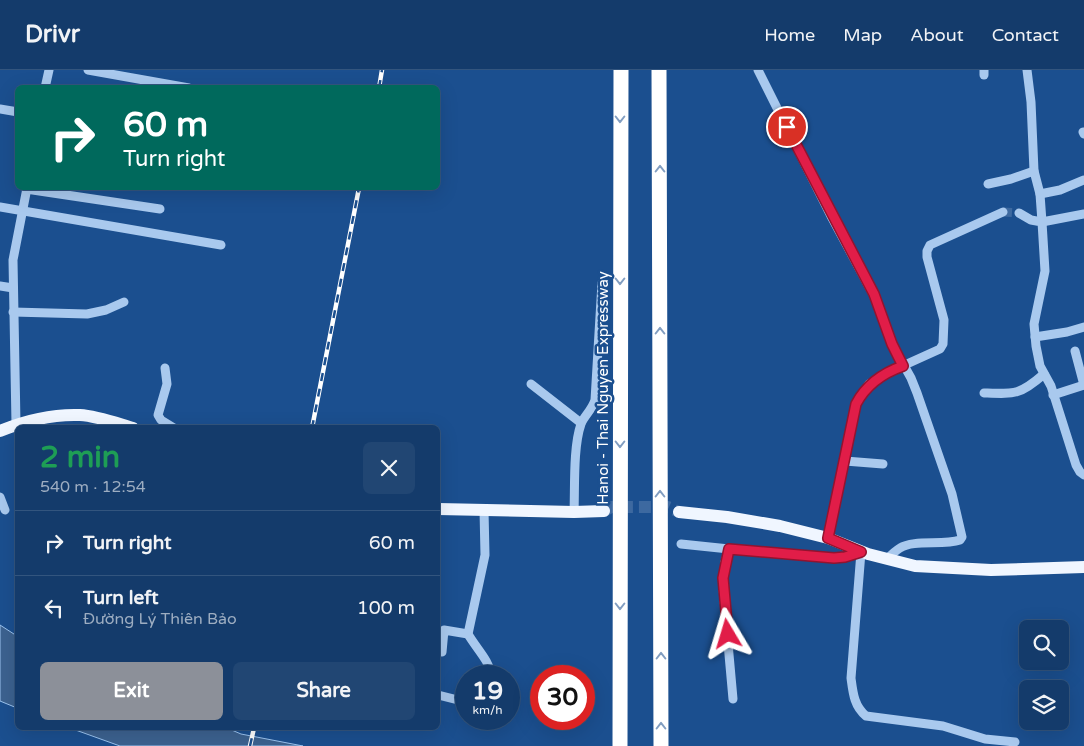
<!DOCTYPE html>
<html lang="en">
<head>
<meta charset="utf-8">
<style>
  body { margin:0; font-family:"Varela Round",sans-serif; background:#214673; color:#f1f3f6; height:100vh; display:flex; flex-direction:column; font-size:19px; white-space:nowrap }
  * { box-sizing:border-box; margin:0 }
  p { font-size:16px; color:#9dadc1 }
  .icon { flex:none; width:28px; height:28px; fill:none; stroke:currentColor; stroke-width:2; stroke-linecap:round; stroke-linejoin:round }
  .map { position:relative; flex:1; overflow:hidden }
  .side { position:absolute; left:15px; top:355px; width:425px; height:305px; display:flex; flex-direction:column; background:#143b6b; border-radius:8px; box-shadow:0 5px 20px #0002,0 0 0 1px #33557e }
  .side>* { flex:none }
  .banner { position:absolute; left:15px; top:15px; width:425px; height:105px; border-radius:8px; box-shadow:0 5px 20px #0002,0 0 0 1px #33557e; background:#00695c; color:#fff; overflow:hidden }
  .tools { position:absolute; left:1019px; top:550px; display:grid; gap:10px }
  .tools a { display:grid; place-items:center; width:50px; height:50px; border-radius:8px; background:#143b6b; box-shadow:0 5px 20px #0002,0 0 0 1px #33557e; font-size:25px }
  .speed { position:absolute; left:455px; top:595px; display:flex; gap:10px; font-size:25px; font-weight:700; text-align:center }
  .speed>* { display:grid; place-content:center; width:65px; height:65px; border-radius:50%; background:#143b6b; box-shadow:0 5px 20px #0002,0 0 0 1px #33557e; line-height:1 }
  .speed small { font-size:12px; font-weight:400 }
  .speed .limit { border:8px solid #d22; background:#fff; color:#111 }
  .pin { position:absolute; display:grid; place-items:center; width:42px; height:42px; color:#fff; margin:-21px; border:2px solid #fff; border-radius:50%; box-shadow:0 1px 5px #0007 }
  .me { position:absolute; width:55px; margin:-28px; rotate:353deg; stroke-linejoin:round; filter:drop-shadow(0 0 4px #0008) }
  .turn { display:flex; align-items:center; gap:18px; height:105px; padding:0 25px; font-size:22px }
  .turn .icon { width:65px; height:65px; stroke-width:2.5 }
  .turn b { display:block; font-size:35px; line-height:42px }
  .round { display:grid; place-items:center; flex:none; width:52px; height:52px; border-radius:8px; background:#214673 }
  .headline { display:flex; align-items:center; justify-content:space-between; height:85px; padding:0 25px }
  h1 { font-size:30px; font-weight:700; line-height:38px; color:#1e9e55 }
  .button { display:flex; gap:10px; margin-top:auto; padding:10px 25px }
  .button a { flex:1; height:58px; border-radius:8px; background:#8c9099; color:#fff; font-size:20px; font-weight:700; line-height:58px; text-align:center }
  .button a+a { background:#214673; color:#f1f3f6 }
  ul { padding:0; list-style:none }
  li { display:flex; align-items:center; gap:15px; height:65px; padding:0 25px; border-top:1px solid #33557e }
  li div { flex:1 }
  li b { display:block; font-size:19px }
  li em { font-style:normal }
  header { display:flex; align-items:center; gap:30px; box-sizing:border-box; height:70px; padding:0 25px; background:#143b6b; border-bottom:1px solid #33557e }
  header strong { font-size:24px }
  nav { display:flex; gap:28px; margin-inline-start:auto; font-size:18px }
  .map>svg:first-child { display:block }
  .water { fill:#3c6290; stroke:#9cc4f0 }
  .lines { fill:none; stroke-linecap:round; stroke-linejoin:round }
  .minor-tunnel { stroke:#3d69a0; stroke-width:9; stroke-dasharray:9 4.5; stroke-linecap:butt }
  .major-tunnel { stroke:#3d69a0; stroke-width:12; stroke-dasharray:12 6; stroke-linecap:butt }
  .minor { stroke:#a9c9ee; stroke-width:9 }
  .major { stroke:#f0f6ff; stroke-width:12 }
  .highway { stroke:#fff; stroke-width:15 }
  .rail-casing { stroke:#fff; stroke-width:4.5 }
  .rail { stroke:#1b4f8f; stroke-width:2.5; stroke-dasharray:8; stroke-linecap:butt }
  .oneway { stroke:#829ec1 }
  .route-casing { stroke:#92132f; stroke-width:12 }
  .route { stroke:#e11d48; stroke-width:9 }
  .labels { text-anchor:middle; stroke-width:5; stroke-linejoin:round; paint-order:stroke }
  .street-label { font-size:15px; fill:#fff; stroke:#1b4f8f }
</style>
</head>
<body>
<header>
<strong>Drivr</strong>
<nav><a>Home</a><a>Map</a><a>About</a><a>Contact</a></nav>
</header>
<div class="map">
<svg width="1084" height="676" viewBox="0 0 1084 676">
  <rect width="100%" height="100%" fill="#1b4f8f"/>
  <g class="water">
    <polygon points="0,555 17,566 17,638 0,631"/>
    <polygon points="70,658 227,658 241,664 303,676 120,676"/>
  </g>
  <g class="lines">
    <polyline class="minor-tunnel" points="1003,142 1019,143"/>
    <polyline class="major-tunnel" points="604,441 611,437 668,437 679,442"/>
    <g class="minor">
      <polyline points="88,0 189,18"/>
      <path d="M758,0l73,146 42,78 19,50 19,34 6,15 35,101 10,43 -2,3c-17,6 -46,-1 -60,8 -5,3 -9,7 -13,11"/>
      <polyline points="1027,0 1031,32 1034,101 1040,124 1042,152 1084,144"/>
      <polyline points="984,5 984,0"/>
      <polyline points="45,18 49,0"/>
      <polyline points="0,39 18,42"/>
      <polyline points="1083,62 1084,64"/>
      <polyline points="988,114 1011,109 1034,101"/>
      <polyline points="26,119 160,139"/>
      <polyline points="1040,124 1060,120 1084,110"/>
      <polyline points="0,137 221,175"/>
      <polyline points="1019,143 1031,150 1042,152 1045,201 1034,254 1036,276 1040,296 1051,316 1076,395 1080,402 1084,405"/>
      <polyline points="0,216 13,218"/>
      <polyline points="13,242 87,244 106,240 124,232"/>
      <polyline points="1035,267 1067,262 1084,257"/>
      <polyline points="1075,281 1084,315"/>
      <polyline points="165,298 167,314 158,345 161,350 174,358"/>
      <polyline points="531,314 581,353"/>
      <path d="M984,323c31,1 36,2 60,-19"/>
      <polyline points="1053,325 1084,315"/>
      <polyline points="16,354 13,190 27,118"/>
      <polyline points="845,391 883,394"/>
      <polyline points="0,427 5,440"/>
      <path d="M484,440l1,45 -17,79c8,14 21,26 24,42"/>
      <path d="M574,442c1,-25 -1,-65 7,-88 3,-8 11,-14 14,-24l7,-117"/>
      <polyline points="828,468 856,334 869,314 898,298 940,279 943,274 944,250 927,187 927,181 930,175 1003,142"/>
      <polyline points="681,474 729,479 725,492 723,518 733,629"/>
      <path d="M729,479l105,9 11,-1 16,-5 -10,126c2,15 3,28 15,38l77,10 42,13 30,3"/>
      <polyline points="442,582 444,560 468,564"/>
      <polyline points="438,625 466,632"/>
    </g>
    <g class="major">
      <path d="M0,361c24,-10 53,-17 80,-16 17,1 36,8 53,13"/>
      <polyline points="438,439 574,442 604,441"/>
      <polyline points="679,442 727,447 780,456 828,468 868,484 915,496 991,500 1084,497"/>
    </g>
    <g class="highway">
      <polyline points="659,0 661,676"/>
      <polyline points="620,676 621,0"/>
    </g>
    <g class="rail-casing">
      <g id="rail">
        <polyline points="379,18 382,0"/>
        <polyline points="312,358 359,118"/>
        <polyline points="250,676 254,658"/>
      </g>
    </g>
    <use href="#rail" class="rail"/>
  </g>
  <defs><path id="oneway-chevron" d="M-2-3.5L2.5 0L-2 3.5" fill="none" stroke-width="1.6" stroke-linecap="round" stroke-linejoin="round" transform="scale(1.25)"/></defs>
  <g class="oneway">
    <use href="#oneway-chevron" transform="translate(620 49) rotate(90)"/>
    <use href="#oneway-chevron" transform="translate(660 99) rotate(-90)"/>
    <use href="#oneway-chevron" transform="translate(620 211) rotate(90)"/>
    <use href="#oneway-chevron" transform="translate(660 261) rotate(-90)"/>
    <use href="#oneway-chevron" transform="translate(620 374) rotate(90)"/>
    <use href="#oneway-chevron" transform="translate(660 424) rotate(-90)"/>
    <use href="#oneway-chevron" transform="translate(620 536) rotate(90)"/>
    <use href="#oneway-chevron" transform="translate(661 586) rotate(-90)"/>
    <use href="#oneway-chevron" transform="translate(661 656) rotate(-90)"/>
  </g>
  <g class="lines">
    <g class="route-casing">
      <path id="route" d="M728,564l-5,-56 6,-29 105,9 11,-1 16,-5 -33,-14 28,-134c10,-19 27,-31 47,-38l-11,-22 -18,-50 -87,-167"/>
    </g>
    <use href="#route" class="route"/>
  </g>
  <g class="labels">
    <g class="street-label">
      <text transform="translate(603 318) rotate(-90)" y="5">Hanoi - Thai Nguyen Expressway</text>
    </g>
  </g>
</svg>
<div class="tools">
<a><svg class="icon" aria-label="search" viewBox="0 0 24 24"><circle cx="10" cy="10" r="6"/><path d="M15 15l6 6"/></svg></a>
<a><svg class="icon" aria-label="layers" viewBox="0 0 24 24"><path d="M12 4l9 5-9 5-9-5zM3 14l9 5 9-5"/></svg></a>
</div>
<div class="speed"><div>19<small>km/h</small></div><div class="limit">30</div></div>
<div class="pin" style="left:787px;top:57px;background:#d93025"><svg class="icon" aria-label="arrive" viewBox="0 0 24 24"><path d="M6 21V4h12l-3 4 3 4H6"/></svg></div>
<svg class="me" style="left:728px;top:564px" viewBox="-20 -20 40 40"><path d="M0-17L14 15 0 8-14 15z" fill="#e11d48" stroke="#fff" stroke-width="4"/></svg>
<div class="banner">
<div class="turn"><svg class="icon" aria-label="right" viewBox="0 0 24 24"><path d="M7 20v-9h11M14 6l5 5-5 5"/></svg><div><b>60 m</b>Turn right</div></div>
</div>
<section class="side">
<div class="headline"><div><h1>2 min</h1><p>540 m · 12:54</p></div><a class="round"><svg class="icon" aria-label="close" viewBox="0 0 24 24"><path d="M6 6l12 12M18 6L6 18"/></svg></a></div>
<ul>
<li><svg class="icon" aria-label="right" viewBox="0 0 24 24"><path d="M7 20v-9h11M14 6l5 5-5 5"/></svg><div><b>Turn right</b></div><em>60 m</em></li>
<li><svg class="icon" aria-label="left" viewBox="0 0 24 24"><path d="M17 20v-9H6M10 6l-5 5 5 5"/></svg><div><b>Turn left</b><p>Đường Lý Thiên Bảo</p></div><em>100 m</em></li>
</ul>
<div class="button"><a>Exit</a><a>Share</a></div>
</section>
</div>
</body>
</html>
